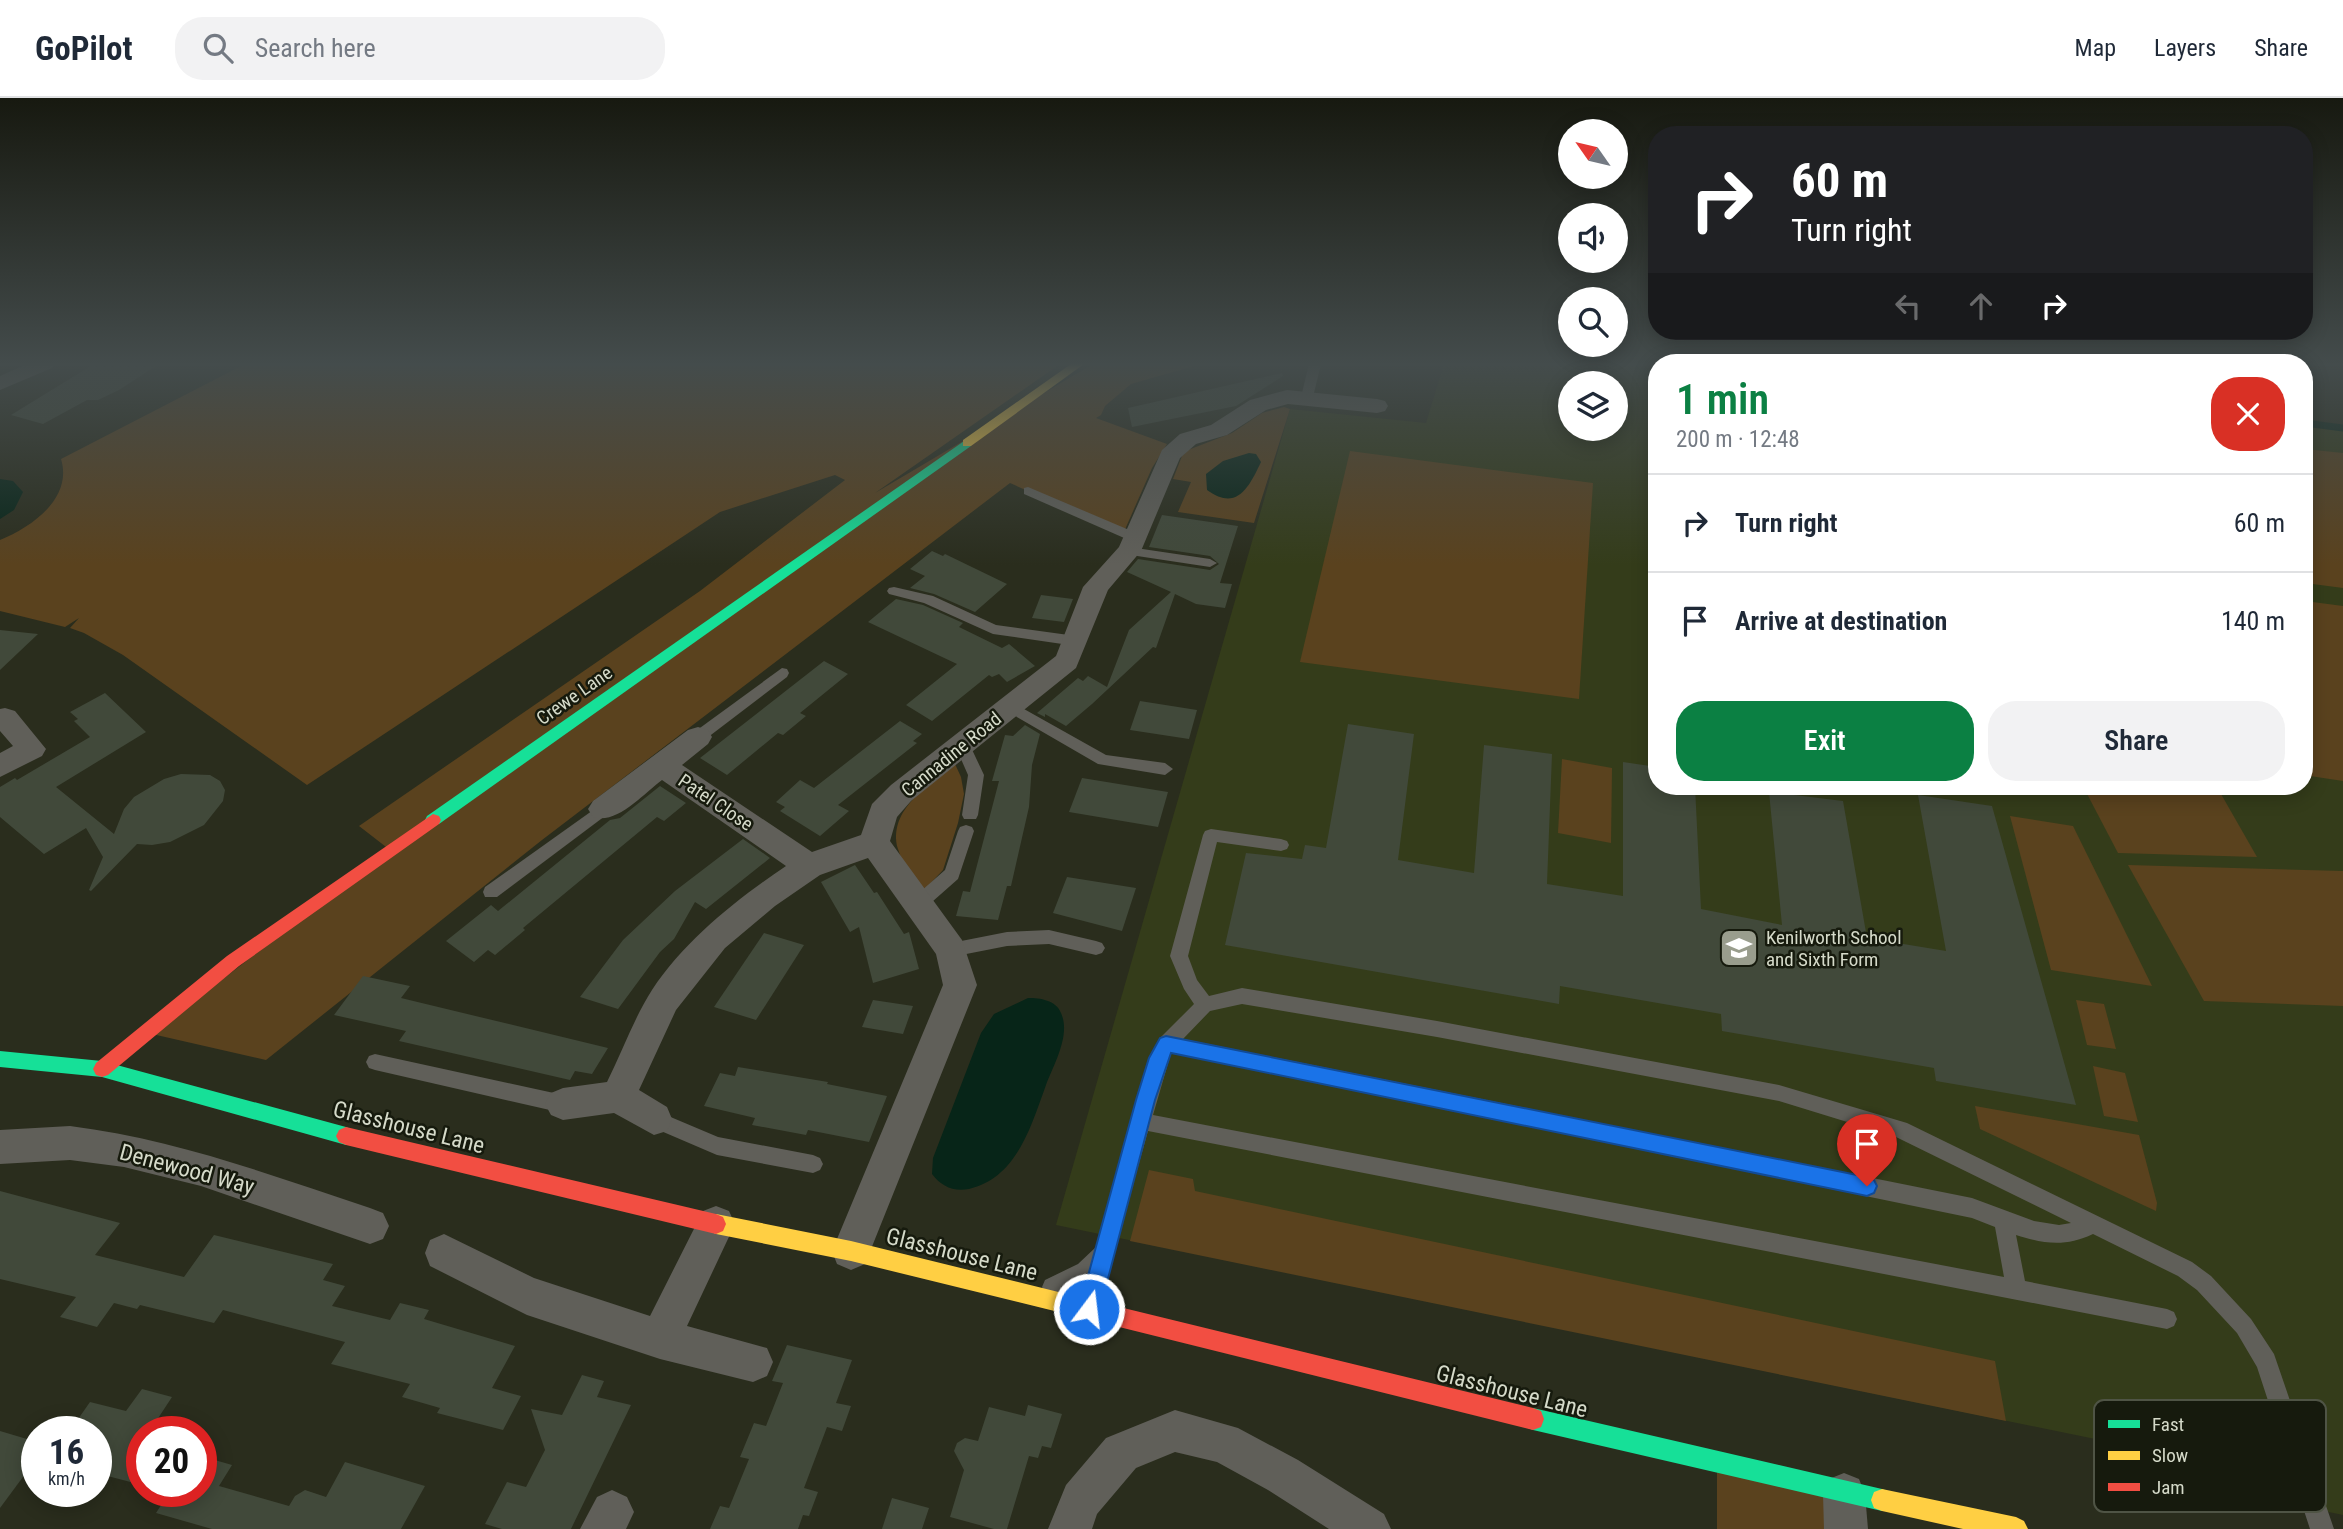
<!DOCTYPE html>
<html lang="en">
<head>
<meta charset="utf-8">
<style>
  body { margin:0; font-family:"Roboto Condensed",sans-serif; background:#f2f2f3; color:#1f2937; height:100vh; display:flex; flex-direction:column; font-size:26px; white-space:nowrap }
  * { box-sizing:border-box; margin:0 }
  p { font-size:23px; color:#747a83 }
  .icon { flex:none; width:38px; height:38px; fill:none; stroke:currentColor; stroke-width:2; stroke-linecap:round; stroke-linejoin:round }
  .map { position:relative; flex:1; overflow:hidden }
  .details { position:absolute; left:1648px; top:256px; width:665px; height:441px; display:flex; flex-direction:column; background:#fff; border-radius:28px; box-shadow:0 4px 18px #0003 }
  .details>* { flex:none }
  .guide { position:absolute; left:1648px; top:28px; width:665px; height:214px; border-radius:28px; box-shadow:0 4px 18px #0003; background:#202124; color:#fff; overflow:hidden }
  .needle { width:46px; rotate:304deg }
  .fabs { position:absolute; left:1558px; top:21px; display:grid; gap:14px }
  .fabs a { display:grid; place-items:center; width:70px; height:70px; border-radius:50%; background:#fff; box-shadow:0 4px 18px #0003; font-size:35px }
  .speed { position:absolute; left:21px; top:1318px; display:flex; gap:14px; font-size:35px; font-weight:700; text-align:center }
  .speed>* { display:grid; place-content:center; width:91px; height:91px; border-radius:50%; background:#fff; box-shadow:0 4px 18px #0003; line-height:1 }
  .speed small { font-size:18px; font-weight:400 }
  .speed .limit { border:10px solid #d22; background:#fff; color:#111 }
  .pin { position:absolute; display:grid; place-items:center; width:60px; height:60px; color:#fff; margin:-72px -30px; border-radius:50% 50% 50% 0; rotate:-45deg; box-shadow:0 0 7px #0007 }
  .pin .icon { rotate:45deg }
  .me { position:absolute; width:77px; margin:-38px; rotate:15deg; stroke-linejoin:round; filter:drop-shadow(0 0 5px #0008) }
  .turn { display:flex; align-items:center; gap:24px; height:147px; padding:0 28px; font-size:32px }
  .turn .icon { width:91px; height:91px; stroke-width:2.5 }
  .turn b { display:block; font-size:49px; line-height:60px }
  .lanes { display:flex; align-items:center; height:66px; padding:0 28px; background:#0003; justify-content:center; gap:35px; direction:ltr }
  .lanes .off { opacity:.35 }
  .round { display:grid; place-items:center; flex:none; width:74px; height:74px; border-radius:28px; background:#f2f2f3 }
  .overview { display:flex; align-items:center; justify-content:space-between; height:119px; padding:0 28px }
  h1 { font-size:42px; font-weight:600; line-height:52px; color:#0b8043 }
  .action { display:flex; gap:14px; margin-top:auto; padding:14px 28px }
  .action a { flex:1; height:80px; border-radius:28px; background:#0b8043; color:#fff; font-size:28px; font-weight:600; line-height:80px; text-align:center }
  .action a+a { background:#f2f2f3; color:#1f2937 }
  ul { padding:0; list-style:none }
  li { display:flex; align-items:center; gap:21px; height:98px; padding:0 28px; border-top:2px solid #e0e1e3 }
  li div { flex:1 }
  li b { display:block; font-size:26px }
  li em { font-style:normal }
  header { display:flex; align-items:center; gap:42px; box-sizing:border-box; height:98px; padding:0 35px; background:#fff; border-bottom:2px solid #e0e1e3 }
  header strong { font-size:33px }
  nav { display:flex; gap:38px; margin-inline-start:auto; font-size:24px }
  .search { width:490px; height:63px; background:#f2f2f3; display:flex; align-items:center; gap:18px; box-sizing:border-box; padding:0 24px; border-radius:28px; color:#747a83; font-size:26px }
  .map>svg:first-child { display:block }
  .built { fill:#343c1a; fill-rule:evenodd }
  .green { fill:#5a421e }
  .water { fill:#072518 }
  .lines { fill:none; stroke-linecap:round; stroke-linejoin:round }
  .stream { stroke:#072518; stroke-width:7 }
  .building { fill:#41493a }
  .lane { fill:#605f59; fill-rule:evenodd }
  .street { fill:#605f59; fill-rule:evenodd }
  .fast { fill:#16e098; fill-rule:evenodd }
  .slow { fill:#ffcf43; fill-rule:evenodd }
  .jam { fill:#f24e42; fill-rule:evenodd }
  .route { fill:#1a73e8; stroke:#114b97; stroke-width:2 }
  .labels { text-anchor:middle; stroke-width:5; stroke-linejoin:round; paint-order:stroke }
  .street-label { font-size:19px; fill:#d5dac9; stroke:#161a0d }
  .poi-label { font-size:19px; fill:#d5dac9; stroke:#161a0d; text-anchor:start }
  .near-street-label { font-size:23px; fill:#d5dac9; stroke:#161a0d }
  .key { fill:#161a0d; stroke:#4f5445; stroke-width:2 }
  .key-label { font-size:19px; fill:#d5dac9 }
</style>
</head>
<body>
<header>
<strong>GoPilot</strong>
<div class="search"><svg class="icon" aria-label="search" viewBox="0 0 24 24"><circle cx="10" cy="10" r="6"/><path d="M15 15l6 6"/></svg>Search here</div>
<nav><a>Map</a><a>Layers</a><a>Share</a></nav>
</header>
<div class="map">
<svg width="2343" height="1431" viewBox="0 0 2343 1431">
  <rect width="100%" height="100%" fill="#2a2d1d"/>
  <path class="built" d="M1444,266h213v422h648v-367l38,6v1090l-128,-27 -8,-26 -1151,-237 234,-816 136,14zM1570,285h45v46h-45z"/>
  <g class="green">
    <path d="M245,266h815l-185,129 218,-129h108l-70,20 -26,22 -4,9 -5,3 71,26 -15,24 -29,66 -113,-51 -468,357 -276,220 -114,-26 238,-184 -31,-24 341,-235 145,-111 -10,-5 -115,37 -413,273 -184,-130 -39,-22 -14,-5 9,-10 -14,9 -65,-16v-71c32,-13 73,-42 61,-81z"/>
    <polygon points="1284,309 1290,311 1254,425 1178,414 1191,384 1173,381 1182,358 1188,352 1232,335 1262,315"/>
    <polygon points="2305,351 2343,355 2343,490 2305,485"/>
    <polygon points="1350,353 1593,385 1579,601 1300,564"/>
    <polygon points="2305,503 2343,508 2343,683 2310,678 2305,667"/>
    <polygon points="1562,661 1612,670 1611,745 1558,735"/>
    <path d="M955,666l6,13 3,17 -6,29 -15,47 -19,20c-9,-12 -22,-26 -26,-41 -11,-39 32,-65 57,-85z"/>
    <polygon points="2085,692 2221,696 2257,759 2118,755"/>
    <polygon points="2010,718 2073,728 2152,888 2051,872"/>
    <polygon points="2128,767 2343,773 2343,908 2204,903"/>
    <polygon points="2076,902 2104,906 2116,951 2087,947"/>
    <polygon points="2093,968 2125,975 2138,1024 2104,1018"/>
    <polygon points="1975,1008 2139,1037 2157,1105 2156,1113 1980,1031"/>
    <polygon points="1149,1072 1193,1081 1195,1093 1995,1263 2006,1323 1130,1143"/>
    <polygon points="1717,1365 1844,1396 1846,1431 1717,1431"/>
  </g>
  <g class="water">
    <path d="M1249,355l7,1 5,8c-12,25 -24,50 -54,28l-1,-16 17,-13z"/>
    <polygon points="0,381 13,383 23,394 14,412 0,421"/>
    <path d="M1028,900c12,0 28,2 33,15 10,22 -7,51 -15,72 -15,41 -29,93 -77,104 -16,3 -28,-3 -37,-15l1,-16 48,-125 13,-19z"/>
  </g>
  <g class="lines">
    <polyline class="stream" points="2305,325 2343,330"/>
  </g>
  <g class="building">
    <polygon points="94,266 159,266 119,292 98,302 87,302 43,326 11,317"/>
    <polygon points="1282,275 1283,278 1236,308 1132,329 1128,310"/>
    <polygon points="1162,417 1238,428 1220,485 1232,486 1225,510 1196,506 1175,496 1156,550 1153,549 1092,606 1066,628 1045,616 1045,619 1037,615 1078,580 1083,583 1088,578 1107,589 1129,532 1171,494 1127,474 1138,461 1210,472 1219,466 1210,458 1149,449"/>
    <polygon points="932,453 943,458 945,456 1007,486 975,514 934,496 910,490 925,478 910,471"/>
    <polygon points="1041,497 1073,501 1064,524 1032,520"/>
    <polygon points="896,501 923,507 963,525 959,529 1002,550 1009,546 1035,568 1007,584 999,576 992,579 989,577 932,623 906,607 957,566 868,524"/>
    <polygon points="0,532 38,536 0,572"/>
    <polygon points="824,563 848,576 800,615 806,618 783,637 778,635 727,677 700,660"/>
    <polygon points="105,595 146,634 56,689 114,736 124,711 134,699 164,681 181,676 210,677 220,683 225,692 223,703 204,727 170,744 152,747 137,746 91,793 89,792 103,759 86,730 44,756 0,719 0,689 15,680 17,682 90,639 74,623 78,621 70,614"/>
    <polygon points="1140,603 1197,612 1189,641 1130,632"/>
    <polygon points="900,623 922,636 913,643 917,645 838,707 849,713 820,738 780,713 785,709 776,704 800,682 814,690"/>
    <polygon points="1348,626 1414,636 1398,762 1474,775 1484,647 1552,656 1547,786 1623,798 1623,664 1657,669 1657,688 1695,688 1701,811 1782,827 1769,694 1843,703 1867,840 1946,853 1918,697 1992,708 2076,1007 1936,983 1934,970 1722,933 1721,916 1560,888 1559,906 1225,847 1246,755 1302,761 1305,747 1326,750"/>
    <polygon points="1025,627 1040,636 1032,667 1029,709 1011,788 1007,788 998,822 956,818 963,793 970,794 999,683 992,683 1005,637 1013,638"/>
    <polygon points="1082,680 1168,694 1158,729 1069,714"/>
    <polygon points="660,688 686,705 664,723 657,719 523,830 525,832 495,857 488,852 474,864 446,843 491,807 498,813 610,722 620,720"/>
    <polygon points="743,741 770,760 706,811 695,804 674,841 660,854 618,911 580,899 623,842 675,793"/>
    <polygon points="855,767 874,795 877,794 904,836 909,834 919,871 873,885 859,829 850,834 821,784"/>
    <polygon points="1067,779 1136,790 1122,833 1053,815"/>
    <polygon points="764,835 804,847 756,922 714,909"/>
    <polygon points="363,878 410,888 401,900 608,950 592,976 575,973 570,982 399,943 406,933 334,917"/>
    <polygon points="873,902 913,908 903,936 862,929"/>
    <polygon points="738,969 828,984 827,986 887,998 869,1044 808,1032 806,1037 752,1027 755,1020 704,1008 720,975 735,978"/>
    <polygon points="0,1093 120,1125 95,1157 184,1179 214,1137 333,1166 323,1182 345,1188 332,1208 390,1222 400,1205 429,1212 424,1221 515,1248 492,1290 521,1298 503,1332 437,1315 440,1310 402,1299 410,1286 331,1266 345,1244 223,1212 214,1225 140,1207 137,1211 114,1205 97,1229 60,1219 76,1199 0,1181"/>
    <polygon points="787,1247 852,1262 836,1305 851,1308 842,1333 827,1329 804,1390 818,1394 809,1418 803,1417 798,1431 710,1431 720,1408 729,1410 749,1361 740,1359 754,1325 766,1328 783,1285 772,1283"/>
    <polygon points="582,1277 604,1283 597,1299 631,1307 571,1431 502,1431 485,1426 507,1384 526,1389 545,1352 531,1311 562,1317"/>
    <polygon points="142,1291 172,1299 149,1334 142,1334 142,1387 96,1375 96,1334 69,1334 90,1304 126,1313"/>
    <polygon points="1028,1307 1062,1316 1051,1350 1042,1348 1038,1360 1029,1358 1007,1431 994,1431 950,1419 964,1372 954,1353 957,1345 965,1340 978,1343 989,1309 1025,1318"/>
    <polygon points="0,1333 37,1344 37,1360 0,1410"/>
    <polygon points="201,1358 232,1367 219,1388 289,1408 295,1398 305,1392 326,1399 345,1364 425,1388 401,1431 212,1431 156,1415 170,1393 201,1393"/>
    <polygon points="892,1400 929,1410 922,1431 882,1431"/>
  </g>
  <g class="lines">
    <g class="lane">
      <polygon points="1309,266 1321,266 1313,299 1307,302 1301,299"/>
      <polygon points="1028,389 1141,437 1142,440 1141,443 1131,443 1024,396 1024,390"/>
      <polygon points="1129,449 1210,461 1217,465 1210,469 1124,456 1122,453"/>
      <polygon points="894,489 933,498 996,527 1076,538 1083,543 1076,548 993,536 924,505 889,496 887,493 889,490"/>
      <polygon points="782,570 787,571 789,575 787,579 703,643 693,643 691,639 693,635"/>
      <polygon points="1010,603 1106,657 1165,665 1173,671 1165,677 1098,666 1005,612 1003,608"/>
      <polygon points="962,640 967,641 984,677 978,717 976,721 964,721 962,717 968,677 954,645"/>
      <polygon points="603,705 609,707 611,711 609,715 497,799 485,799 483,794 485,789"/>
      <polygon points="966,727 972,729 974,733 958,781 924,811 918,813 912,811 910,806 912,801 945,772 958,733 960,729"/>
      <path d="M1211,731l70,10 6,2 2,4 -2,4 -6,2 -64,-9 -29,114 9,24 12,16 33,-8 195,33 342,64 128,38 285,139 19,14 40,43 23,35 60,175h-24l-53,-162 -20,-34 -40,-43 -19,-14 -85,-42c-28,13 -48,10 -77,1l9,46 142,28 7,3 3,7 -3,7 -7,3 -1019,-198 -51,182 -7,3 -7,-3 -3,-7 7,-25 -35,16 -7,-3 -3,-7 3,-7 33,-16 18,-17 35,-123 -1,-3 4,-7 16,-56 10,-20 34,-34 -10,-15 -14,-33 33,-121 2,-4zM1242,906l195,33 342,64 117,36 175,86 -12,2 -25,-4 -62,-23 -789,-159 27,-28zM1171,955l801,165 23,9 9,50 -851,-162z"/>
      <polygon points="1049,832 1096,843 1102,845 1105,850 1102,855 1096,857 1049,846 1007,848 951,859 945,857 942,852 945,847 951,845 1007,834"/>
      <polygon points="375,956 563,997 570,1000 572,1006 570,1012 563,1015 375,972 369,970 366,964 369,958"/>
      <polygon points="654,1012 718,1039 813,1057 820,1060 823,1066 820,1072 813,1075 717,1057 647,1027 645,1021 647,1015"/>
    </g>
    <g class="street">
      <polygon points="27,266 55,266 52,270 0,292 0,278"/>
      <path d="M1287,292l90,9 8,2 3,5 -3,5 -8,2 -89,-9 -22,6 -39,25 -31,9 -16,14 -39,93 -33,39 -32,78 -165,133 -14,16 -7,24 72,99 15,45 -112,279 -14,6 -14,-6 -5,-13 111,-266 -7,-31 -68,-96 -48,17 -45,31 -50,42 -49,62 -37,80 28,17 5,12 -5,12 -13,4 -40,-22 -51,7 -12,-5 -6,-11 6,-11 12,-5 44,-6c15,-30 27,-64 45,-92 34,-51 84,-90 134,-124l-124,-86c-19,14 -45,45 -69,37l-5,-8 5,-8 95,-71 10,-3 10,3 4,7 -4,7 -26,21 130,87 49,-17 11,-31 19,-19 165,-129 27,-69 36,-40 43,-97 18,-16 31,-9 39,-25z"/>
      <polygon points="5,610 15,613 46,651 42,658 0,679 0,655 13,648 0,633 0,611"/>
      <path d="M70,1028c104,13 201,49 300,82l13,5 6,13 -6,13 -13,5 -169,-58 -77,-19 -54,-7 -70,4v-34z"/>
      <polygon points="716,1108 729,1113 735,1126 687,1228 767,1250 773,1264 767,1278 753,1284 660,1261 527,1217 430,1168 425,1155 430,1142 444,1136 534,1180 650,1218 703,1113"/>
      <polygon points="1175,1312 1238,1330 1298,1362 1384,1416 1391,1431 1329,1431 1268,1392 1217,1364 1175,1354 1136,1370 1097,1416 1092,1431 1048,1431 1066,1387 1106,1340"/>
      <polygon points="1844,1375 1859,1381 1865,1396 1868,1431 1824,1431 1823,1396 1829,1381"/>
      <polygon points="612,1392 627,1399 634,1414 626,1431 580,1431 597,1399"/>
    </g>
    <g class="fast">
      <polygon points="967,341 971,342 971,348 439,726 427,726 425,722 427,718"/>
      <polygon points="0,953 102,963 346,1029 353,1032 356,1038 353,1044 346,1047 102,979 0,969"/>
      <polygon points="1533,1310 1882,1391 1890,1394 1893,1402 1890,1410 1882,1413 1533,1332 1525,1329 1522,1321 1525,1313"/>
    </g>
    <g class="slow">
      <polygon points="1071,266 1084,266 971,348 963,348 963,342"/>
      <polygon points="716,1116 851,1143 1099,1204 1106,1207 1109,1214 1106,1221 1099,1224 851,1163 716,1136 709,1133 706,1126 709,1119"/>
      <polygon points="1882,1391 2016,1419 2024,1423 2028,1431 1963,1431 1882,1413 1874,1410 1871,1402 1874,1394"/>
    </g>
    <g class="jam">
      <polygon points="433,716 439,718 441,722 439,726 239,868 108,977 102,979 96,977 93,971 96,965 227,858"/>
      <polygon points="346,1029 716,1116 723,1119 726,1126 723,1133 716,1136 346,1047 339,1044 336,1038 339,1032"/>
      <polygon points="1099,1204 1533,1310 1541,1313 1544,1321 1541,1329 1533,1332 1099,1224 1092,1221 1089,1214 1092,1207"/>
    </g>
  </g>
  <linearGradient id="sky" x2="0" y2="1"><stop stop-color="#171910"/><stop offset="0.57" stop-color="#444c4c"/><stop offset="1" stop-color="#444c4c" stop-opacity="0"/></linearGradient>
  <rect width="2343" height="467" fill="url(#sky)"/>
  <polygon class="route" points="1166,938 1867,1079 1874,1082 1877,1088 1874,1095 1867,1098 1171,955 1155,1002 1100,1211 1096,1218 1089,1221 1082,1218 1079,1211 1136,1002 1149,960 1160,940"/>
  <defs>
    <g id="school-square" transform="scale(2.0125)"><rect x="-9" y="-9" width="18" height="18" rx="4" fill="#999d8d" stroke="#161a0d"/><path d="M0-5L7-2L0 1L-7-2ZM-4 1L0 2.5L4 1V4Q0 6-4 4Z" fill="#fff"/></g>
  </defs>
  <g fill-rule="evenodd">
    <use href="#school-square" x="1739" y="850"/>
  </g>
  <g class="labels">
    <g class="street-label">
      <text transform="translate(574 597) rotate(-35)" y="7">Crewe Lane</text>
      <text transform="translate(951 656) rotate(-39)" y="7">Cannadine Road</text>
      <text transform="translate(716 704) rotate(34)" y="7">Patel Close</text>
    </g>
    <g class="poi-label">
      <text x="1766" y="846">Kenilworth School<tspan x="1766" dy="22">and Sixth Form</tspan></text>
    </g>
    <g class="near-street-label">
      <text transform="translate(409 1029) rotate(14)" y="8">Glasshouse Lane</text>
      <text transform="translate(187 1071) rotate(15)" y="8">Denewood Way</text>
      <text transform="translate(962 1156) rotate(14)" y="8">Glasshouse Lane</text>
      <text transform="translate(1512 1293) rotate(14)" y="8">Glasshouse Lane</text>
    </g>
  </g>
  <rect x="2094" y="1302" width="232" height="112" rx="10" class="key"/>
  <rect x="2108" y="1322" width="32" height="8" fill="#16e098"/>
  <rect x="2108" y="1353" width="32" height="9" fill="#ffcf43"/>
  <rect x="2108" y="1385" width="32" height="8" fill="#f24e42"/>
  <g class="key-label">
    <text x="2152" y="1333">Fast</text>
    <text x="2152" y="1364">Slow</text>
    <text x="2152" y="1396">Jam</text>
  </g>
</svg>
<div class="fabs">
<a><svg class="needle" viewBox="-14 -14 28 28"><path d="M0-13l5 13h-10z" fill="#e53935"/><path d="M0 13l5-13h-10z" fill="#747a83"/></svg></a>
<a><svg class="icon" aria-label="sound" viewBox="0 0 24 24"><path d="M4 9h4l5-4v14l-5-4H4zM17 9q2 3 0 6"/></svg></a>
<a><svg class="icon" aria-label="search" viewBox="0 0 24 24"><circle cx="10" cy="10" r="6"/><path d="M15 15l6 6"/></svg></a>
<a><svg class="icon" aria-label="layers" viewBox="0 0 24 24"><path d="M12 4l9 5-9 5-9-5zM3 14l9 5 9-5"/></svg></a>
</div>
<div class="speed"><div>16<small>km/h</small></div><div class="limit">20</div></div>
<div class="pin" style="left:1867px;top:1088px;background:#d93025"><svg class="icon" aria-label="arrive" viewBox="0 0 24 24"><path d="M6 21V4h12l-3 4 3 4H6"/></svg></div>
<svg class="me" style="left:1089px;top:1211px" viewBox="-20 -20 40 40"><circle r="17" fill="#1a73e8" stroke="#fff" stroke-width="3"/><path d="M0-11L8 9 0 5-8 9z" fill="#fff"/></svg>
<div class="guide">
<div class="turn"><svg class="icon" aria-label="right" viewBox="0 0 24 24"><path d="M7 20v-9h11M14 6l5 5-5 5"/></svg><div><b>60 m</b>Turn right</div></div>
<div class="lanes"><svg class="icon off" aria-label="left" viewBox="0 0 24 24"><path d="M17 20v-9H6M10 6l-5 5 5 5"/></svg><svg class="icon off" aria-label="ahead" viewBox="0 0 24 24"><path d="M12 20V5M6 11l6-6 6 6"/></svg><svg class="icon" aria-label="right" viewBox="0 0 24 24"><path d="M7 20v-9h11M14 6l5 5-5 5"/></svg></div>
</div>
<section class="details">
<div class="overview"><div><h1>1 min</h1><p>200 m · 12:48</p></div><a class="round" style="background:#d93025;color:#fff"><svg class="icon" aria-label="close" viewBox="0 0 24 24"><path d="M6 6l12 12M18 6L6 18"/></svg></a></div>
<ul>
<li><svg class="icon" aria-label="right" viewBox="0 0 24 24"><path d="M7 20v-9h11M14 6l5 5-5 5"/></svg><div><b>Turn right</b></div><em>60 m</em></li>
<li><svg class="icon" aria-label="arrive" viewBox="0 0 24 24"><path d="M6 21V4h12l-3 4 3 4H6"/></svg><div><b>Arrive at destination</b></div><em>140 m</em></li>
</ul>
<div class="action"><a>Exit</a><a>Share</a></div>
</section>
</div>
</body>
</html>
